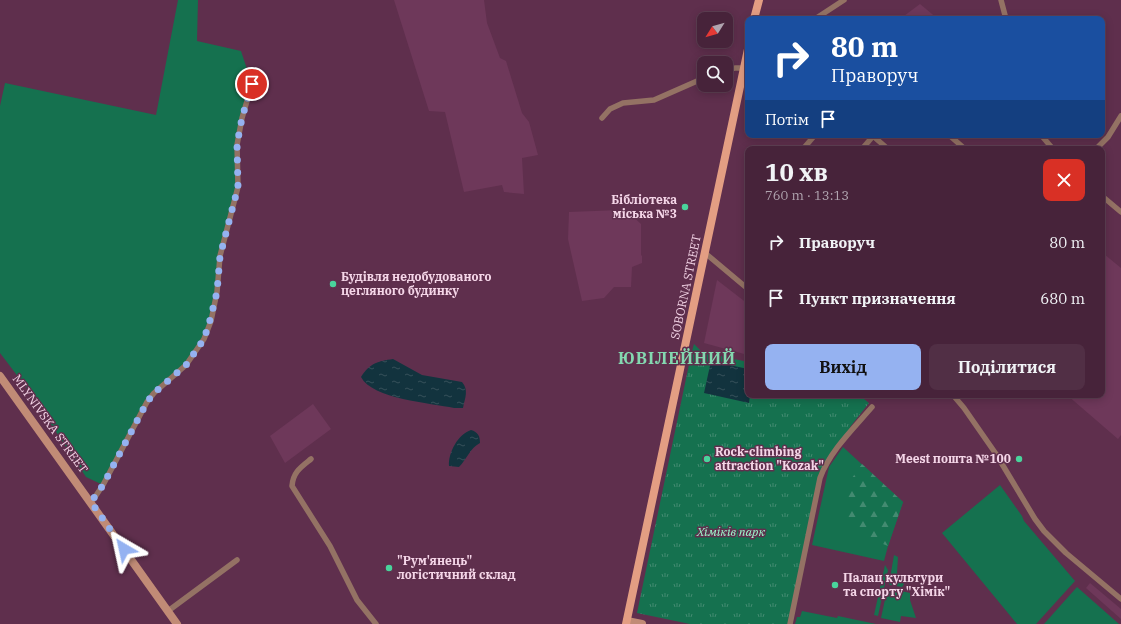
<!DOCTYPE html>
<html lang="uk">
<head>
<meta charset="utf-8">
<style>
  body { margin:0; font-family:"IBM Plex Serif",serif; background:#512f45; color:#f1f3f6; height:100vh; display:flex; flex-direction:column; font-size:15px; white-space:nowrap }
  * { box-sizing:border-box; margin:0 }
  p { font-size:13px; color:#b0a4af }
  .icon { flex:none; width:22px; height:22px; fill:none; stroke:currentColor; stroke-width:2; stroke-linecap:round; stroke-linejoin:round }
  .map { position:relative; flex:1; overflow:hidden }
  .sheet { position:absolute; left:745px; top:146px; width:360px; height:252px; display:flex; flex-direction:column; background:#47233a; border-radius:8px; box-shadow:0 2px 10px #0003,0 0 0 1px #5f4054 }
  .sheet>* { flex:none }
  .hud { position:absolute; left:745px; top:16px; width:360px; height:122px; border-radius:8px; box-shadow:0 2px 10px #0003,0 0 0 1px #5f4054; background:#1a4fa0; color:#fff; overflow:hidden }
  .needle { width:26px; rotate:233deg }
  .buttons { position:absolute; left:697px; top:12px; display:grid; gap:8px }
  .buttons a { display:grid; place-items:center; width:36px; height:36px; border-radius:8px; background:#47233a; box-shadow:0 2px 10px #0003,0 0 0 1px #5f4054; font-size:20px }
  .pin { position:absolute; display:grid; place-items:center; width:34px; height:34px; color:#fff; margin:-17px; border:2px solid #fff; border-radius:50%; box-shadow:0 1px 4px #0007 }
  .me { position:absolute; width:44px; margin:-22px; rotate:324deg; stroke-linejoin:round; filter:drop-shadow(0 0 3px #0008) }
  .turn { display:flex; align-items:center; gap:14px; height:84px; padding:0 20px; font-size:18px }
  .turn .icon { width:52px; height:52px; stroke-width:2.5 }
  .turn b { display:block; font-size:28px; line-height:34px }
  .then { display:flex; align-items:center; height:38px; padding:0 20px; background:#0003; gap:8px; font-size:15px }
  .round { display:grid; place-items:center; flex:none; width:42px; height:42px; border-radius:8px; background:#512f45 }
  .summary { display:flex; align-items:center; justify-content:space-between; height:68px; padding:0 20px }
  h1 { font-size:24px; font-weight:800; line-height:30px }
  .action { display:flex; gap:8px; margin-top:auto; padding:8px 20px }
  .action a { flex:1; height:46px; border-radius:8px; background:#95b2f1; color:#111; font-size:16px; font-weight:800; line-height:46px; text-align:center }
  .action a+a { background:#512f45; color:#f1f3f6 }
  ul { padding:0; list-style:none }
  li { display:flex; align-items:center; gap:12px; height:56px; padding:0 20px }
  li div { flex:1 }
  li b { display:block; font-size:15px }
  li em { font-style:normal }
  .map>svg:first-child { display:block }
  .built { fill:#6e385a }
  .green { fill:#15714f }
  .forest { fill:url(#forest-firs) }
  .park { fill:url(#park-tufts) }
  .water { fill:url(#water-ripples) }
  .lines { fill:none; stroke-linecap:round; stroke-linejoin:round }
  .street { stroke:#947264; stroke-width:5.5 }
  .secondary { stroke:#c18b76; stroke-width:8 }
  .primary { stroke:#e39e83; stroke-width:8 }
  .route { stroke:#95b2f1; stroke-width:7; stroke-dasharray:0 12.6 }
  .poi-dot { fill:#49d49c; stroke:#5f2f4d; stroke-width:1.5 }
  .labels { text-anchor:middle; stroke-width:3; stroke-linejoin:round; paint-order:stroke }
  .poi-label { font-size:12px; font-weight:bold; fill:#f5d6e8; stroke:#5f2f4d; text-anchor:start }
  .street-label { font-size:12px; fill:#f5d6e8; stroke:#5f2f4d }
  .park-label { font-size:12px; font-style:italic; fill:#9dfccf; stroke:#5f2f4d }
  .district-label { font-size:16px; font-weight:bold; letter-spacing:1px; fill:#84d8b0; stroke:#5f2f4d }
</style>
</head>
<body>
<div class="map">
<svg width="1121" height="624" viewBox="0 0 1121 624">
  <defs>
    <pattern id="forest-firs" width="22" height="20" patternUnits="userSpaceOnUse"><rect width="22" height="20" fill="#15714f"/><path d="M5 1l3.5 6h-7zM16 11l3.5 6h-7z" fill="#438b71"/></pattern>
    <pattern id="park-tufts" width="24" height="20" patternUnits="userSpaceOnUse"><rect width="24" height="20" fill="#15714f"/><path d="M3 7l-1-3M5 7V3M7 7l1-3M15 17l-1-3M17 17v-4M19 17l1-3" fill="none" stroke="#438b71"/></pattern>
    <pattern id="water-ripples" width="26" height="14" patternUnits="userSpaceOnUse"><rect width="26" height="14" fill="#12333e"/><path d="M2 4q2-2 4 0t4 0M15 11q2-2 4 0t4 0" fill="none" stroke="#35505a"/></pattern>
  </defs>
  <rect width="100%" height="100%" fill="#5f2f4d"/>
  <g class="built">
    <polygon points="394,0 484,0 487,23 500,58 506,61 522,113 529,122 538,155 522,158 524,194 504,192 502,185 464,192 445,112 429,111"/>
    <polygon points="920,4 938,19 900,19"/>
    <polygon points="620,210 627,211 641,224 641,255 642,256 642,263 632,267 631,287 614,287 604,298 582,301 568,239 569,212"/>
    <polygon points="1104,254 1121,268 1121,435 1118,439 1067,395 1102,395 1102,256"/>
    <polygon points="717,280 748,304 748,355 704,343"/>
    <polygon points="313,404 331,429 285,463 270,436"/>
    <polygon points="1090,583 1121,609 1121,619 1086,588"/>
  </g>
  <g class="green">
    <polygon points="178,0 198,0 197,41 241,51 252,84 237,145 238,187 220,256 211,320 196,352 154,393 103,485 86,477 29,391 0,353 0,106 5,83 156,115"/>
    <polygon points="843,447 903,502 888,546 884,561 812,545 829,467"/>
    <polygon points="1000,485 1022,516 1024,521 1075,581 1036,624 1017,624 942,533"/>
    <polygon points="894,555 898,557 897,573 904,584 902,587 890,585 889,584"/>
    <polygon points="885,565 888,570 878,616 874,615"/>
    <polygon points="1077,587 1119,624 1044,624"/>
    <polygon points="889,588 910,593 910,600 916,618 901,616 900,622 881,618 887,590"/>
    <polygon points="802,611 837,618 838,616 876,624 795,624 797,617 800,617"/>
  </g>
  <polygon class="forest" points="862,464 903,502 888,546 858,534 848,517 846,492 852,478"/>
  <polygon class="park" points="694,344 702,352 748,362 748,395 859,395 869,403 850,427 853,430 824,467 790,624 690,624 637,613 691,355"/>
  <g class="water">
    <path d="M393,359l29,16 40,7c7,8 3,16 1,26h-9c-23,-5 -82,-9 -93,-31 9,-14 17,-16 32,-18z"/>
    <polygon points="711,361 748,369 748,395 750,395 749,403 704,393"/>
    <path d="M471,430c7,2 9,6 9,13 -10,5 -13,16 -21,24l-10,-1c-1,-13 9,-32 22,-36z"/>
  </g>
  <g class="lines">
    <g class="street">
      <polyline points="1001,0 1006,19"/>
      <polyline points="815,19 844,0"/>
      <polyline points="726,71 735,68 744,68"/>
      <polyline points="602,118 610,109 623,103 654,100 704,78"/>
      <polyline points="949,135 965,149"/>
      <polyline points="1041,135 1053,149"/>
      <polyline points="873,136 888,149"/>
      <polyline points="803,149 815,135"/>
      <polyline points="862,149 874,135"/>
      <polyline points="1096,149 1108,137 1121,116"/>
      <polyline points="1102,196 1121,212"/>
      <polyline points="705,253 748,289"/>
      <polyline points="953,395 964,408 996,454 1035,519 1044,531 1066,553 1121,599"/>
      <path d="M311,459c-10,8 -18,13 -19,27l38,60 27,54 19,24"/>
      <polyline points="91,503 103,485 147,402 154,393 186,365 204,339 211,321 217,292 220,256 238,187 237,145 242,118 252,84"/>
      <polyline points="168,611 237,560"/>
      <path d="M790,624l30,-146c10,-27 33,-49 52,-71"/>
    </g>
    <g class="secondary">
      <polyline points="0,376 177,624"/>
      <polyline points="627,621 642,624"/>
    </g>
    <g class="primary">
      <polyline points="754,19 759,0"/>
      <polyline points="626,624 748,49"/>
    </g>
  </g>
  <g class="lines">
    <polyline class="route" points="124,549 91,502 103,485 147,402 154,393 186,365 204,339 210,320 217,292 220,256 238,187 237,144 242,118 252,84"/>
  </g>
  <g class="poi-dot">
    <circle cx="685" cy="207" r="4"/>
    <circle cx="333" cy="284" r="4"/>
    <circle cx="707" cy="459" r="4"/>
    <circle cx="1019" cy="459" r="4"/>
    <circle cx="389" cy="568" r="4"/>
    <circle cx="835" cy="585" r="4"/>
  </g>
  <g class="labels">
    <g class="poi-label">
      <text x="677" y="204" text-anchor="end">Бібліотека<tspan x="677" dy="14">міська №3</tspan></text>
      <text x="341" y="281">Будівля недобудованого<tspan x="341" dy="14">цегляного будинку</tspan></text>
      <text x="715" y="456">Rock-climbing<tspan x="715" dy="14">attraction "Kozak"</tspan></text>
      <text x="1011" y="463" text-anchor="end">Meest пошта №100</text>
      <text x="397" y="565">"Рум'янець"<tspan x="397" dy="14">логістичний склад</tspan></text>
      <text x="843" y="582">Палац культури<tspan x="843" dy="14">та спорту "Хімік"</tspan></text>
    </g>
    <g class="street-label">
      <text transform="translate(686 287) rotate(-78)" y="4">SOBORNA STREET</text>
      <text transform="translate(50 424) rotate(54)" y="4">MLYNIVSKA STREET</text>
    </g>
    <g class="park-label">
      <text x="731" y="536">Хіміків парк</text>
    </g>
    <g class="district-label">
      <text x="677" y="364">ЮВІЛЕЙНИЙ</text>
    </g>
  </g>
</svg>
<div class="buttons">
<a><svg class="needle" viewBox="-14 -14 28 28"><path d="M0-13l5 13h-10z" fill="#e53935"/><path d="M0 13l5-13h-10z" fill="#b0a4af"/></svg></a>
<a><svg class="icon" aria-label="search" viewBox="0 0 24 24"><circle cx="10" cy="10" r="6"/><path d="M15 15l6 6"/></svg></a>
</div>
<div class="pin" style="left:252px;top:84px;background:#d93025"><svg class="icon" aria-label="arrive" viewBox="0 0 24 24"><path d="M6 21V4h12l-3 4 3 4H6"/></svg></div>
<svg class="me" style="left:124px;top:549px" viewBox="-20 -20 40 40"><path d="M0-17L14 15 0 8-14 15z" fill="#95b2f1" stroke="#fff" stroke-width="4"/></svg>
<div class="hud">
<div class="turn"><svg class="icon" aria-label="right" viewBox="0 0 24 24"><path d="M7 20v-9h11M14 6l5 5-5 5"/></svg><div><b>80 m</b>Праворуч</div></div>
<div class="then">Потім<svg class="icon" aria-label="arrive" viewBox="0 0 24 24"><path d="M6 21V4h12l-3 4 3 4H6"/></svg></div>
</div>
<section class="sheet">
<div class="summary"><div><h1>10 хв</h1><p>760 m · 13:13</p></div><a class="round" style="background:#d93025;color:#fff"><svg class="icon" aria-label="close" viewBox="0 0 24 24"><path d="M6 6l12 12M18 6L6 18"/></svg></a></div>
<ul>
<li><svg class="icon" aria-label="right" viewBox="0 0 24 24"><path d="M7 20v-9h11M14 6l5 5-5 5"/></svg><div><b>Праворуч</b></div><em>80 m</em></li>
<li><svg class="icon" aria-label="arrive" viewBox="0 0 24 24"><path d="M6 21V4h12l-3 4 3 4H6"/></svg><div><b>Пункт призначення</b></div><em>680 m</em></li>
</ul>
<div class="action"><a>Вихід</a><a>Поділитися</a></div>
</section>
</div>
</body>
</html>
